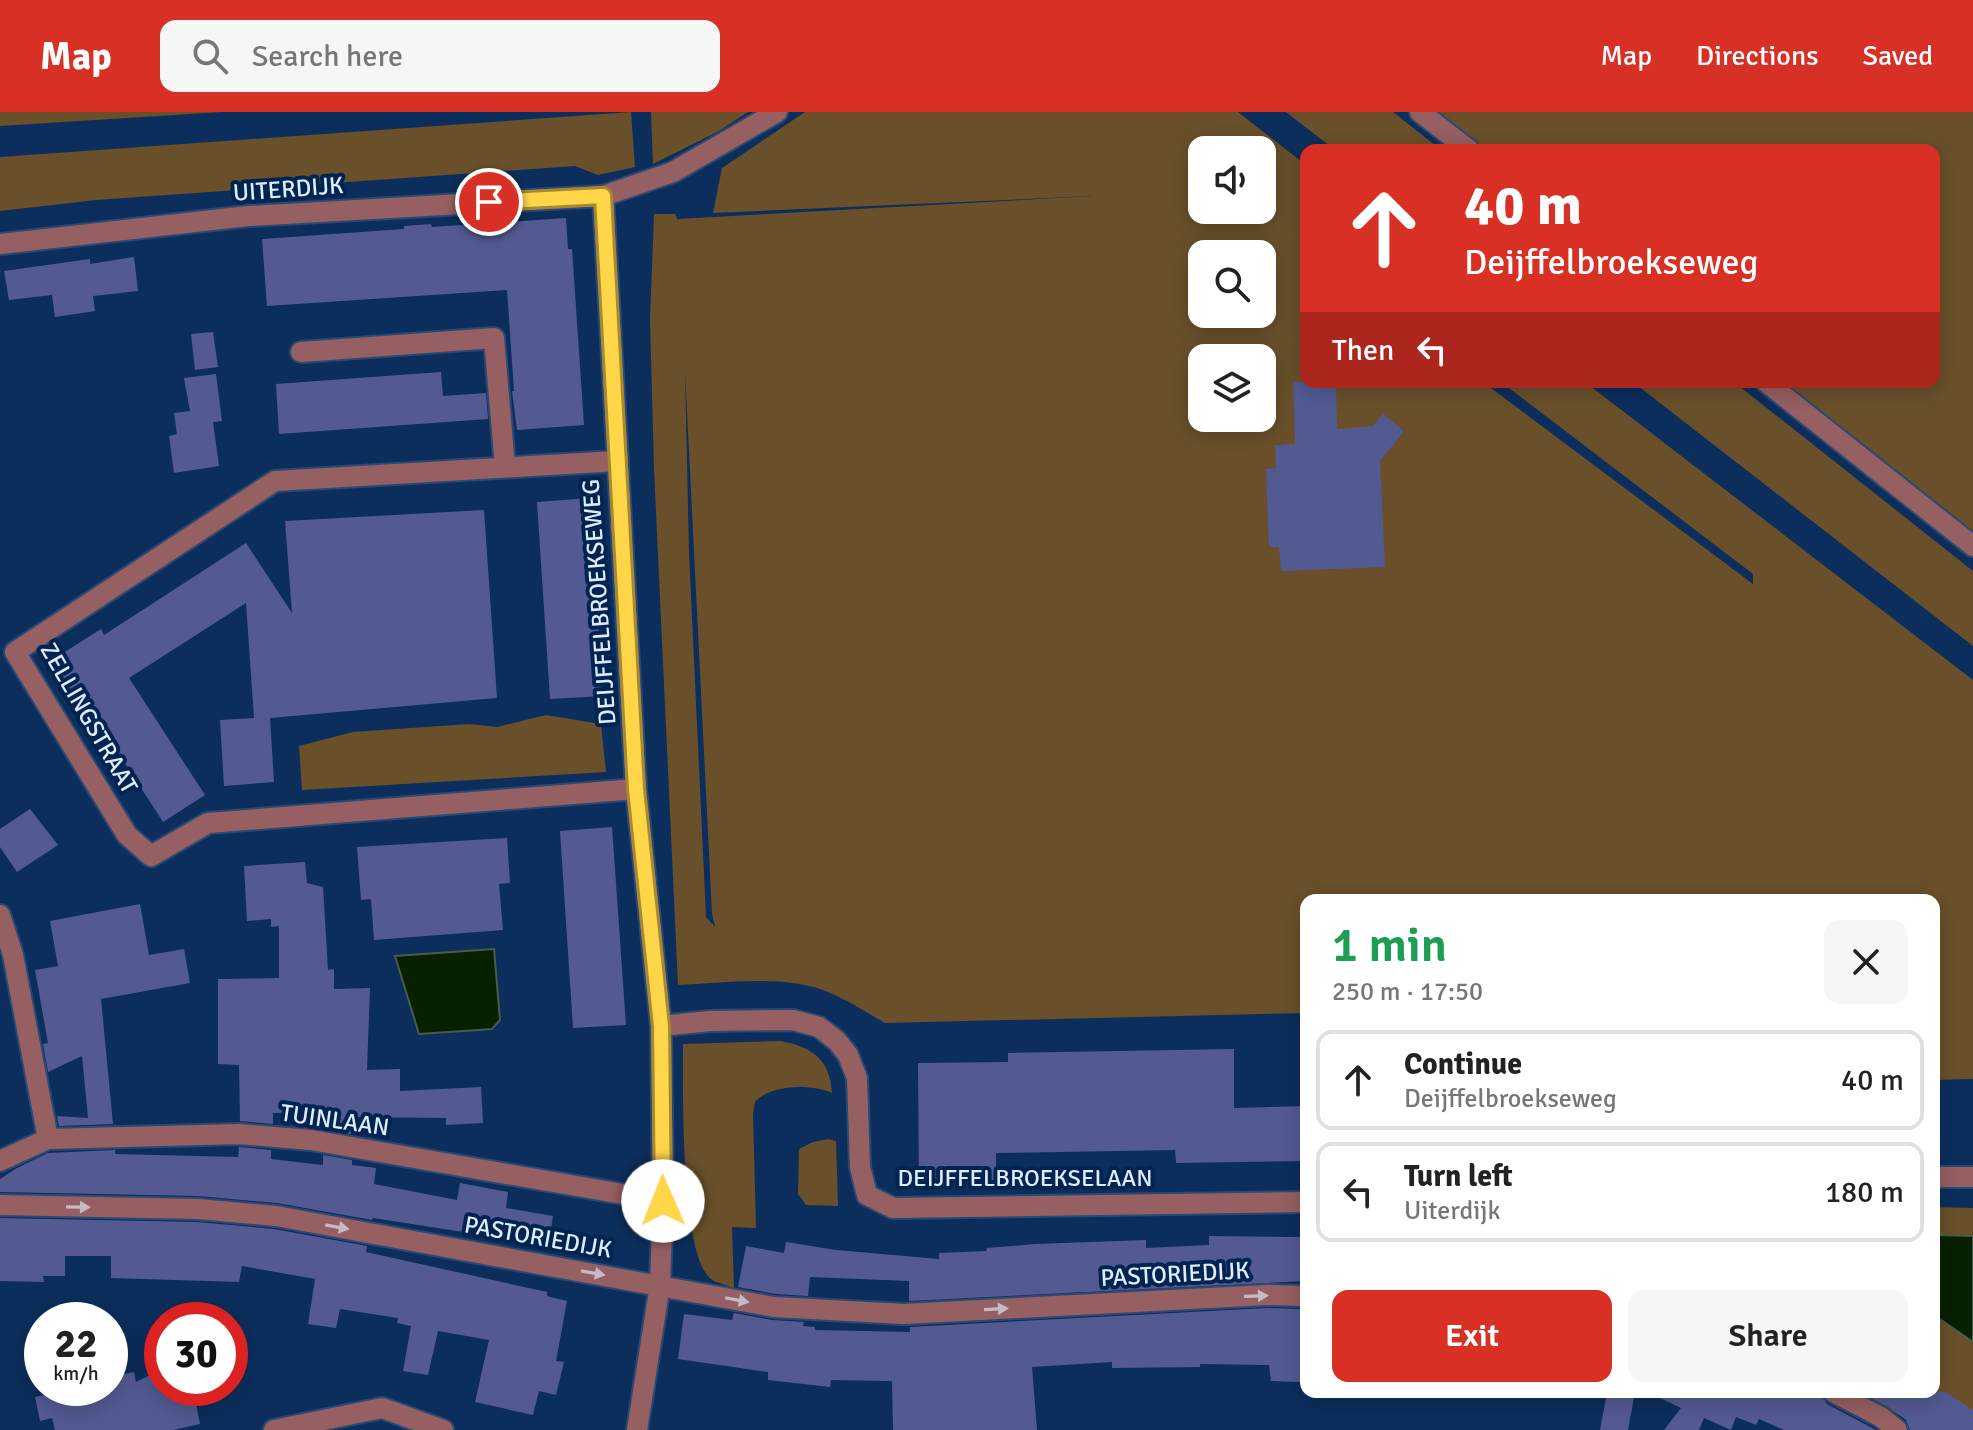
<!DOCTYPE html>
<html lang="en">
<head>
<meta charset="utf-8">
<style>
  body { margin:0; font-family:Signika,sans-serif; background:#f6f6f6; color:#222; height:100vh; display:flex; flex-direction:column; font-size:30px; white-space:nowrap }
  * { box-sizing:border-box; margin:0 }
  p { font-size:26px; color:#767676 }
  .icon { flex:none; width:44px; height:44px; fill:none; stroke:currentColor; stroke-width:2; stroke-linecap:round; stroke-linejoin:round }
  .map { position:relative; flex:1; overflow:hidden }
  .panel { position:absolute; left:1300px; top:782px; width:640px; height:504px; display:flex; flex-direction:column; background:#fff; border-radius:16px; box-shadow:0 4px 20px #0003 }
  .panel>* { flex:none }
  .top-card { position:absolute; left:1300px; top:32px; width:640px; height:244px; border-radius:16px; box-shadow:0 4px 20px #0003; background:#d93025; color:#fff; overflow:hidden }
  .controls { position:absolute; left:1188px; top:24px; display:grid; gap:16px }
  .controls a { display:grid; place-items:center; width:88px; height:88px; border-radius:16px; background:#fff; box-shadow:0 4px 20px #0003; font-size:40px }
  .speed { position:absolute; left:24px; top:1190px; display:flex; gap:16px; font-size:40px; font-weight:700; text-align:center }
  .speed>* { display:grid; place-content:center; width:104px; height:104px; border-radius:50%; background:#fff; box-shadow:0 4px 20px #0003; line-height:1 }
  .speed small { font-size:20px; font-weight:400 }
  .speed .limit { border:12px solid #d22; background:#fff; color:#111 }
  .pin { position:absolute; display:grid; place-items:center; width:68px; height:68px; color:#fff; margin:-34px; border:4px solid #fff; border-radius:50%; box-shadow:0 2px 8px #0007 }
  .me { position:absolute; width:88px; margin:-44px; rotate:359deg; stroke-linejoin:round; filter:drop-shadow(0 0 6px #0008) }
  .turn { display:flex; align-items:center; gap:28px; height:168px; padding:0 32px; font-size:36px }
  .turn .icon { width:104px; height:104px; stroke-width:2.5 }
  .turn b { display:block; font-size:56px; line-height:68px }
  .then { display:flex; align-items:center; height:76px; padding:0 32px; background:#0003; gap:16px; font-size:30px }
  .round { display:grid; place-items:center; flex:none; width:84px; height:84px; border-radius:16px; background:#f6f6f6 }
  .summary { display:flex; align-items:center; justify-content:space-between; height:136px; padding:0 32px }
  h1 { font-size:48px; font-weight:600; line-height:60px; color:#1e9e55 }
  .action { display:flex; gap:16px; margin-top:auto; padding:16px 32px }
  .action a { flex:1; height:92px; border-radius:16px; background:#d93025; color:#fff; font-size:32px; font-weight:600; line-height:92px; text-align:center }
  .action a+a { background:#f6f6f6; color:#222 }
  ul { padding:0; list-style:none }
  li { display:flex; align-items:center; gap:24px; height:100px; margin:0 16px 12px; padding:0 16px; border:4px solid #e0e0e0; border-radius:16px }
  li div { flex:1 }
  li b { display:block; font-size:30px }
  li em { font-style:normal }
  header { display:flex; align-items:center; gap:48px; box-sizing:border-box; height:112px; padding:0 40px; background:#d93025; color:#fff }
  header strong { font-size:38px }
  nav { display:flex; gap:44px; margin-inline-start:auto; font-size:28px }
  .search { width:560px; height:72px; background:#f6f6f6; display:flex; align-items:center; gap:20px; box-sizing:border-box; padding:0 28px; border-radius:16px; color:#767676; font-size:30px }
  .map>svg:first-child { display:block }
  .green { fill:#69502a; fill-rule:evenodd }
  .water { fill:#081f00; stroke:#485c4c; stroke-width:2 }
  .building { fill:#535a92 }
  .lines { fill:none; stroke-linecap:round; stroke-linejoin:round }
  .minor-casing { stroke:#2a4973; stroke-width:24 }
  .minor { stroke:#965f61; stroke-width:20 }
  .oneway { fill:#c5bbc6 }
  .route-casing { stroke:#a68a30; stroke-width:20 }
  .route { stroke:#ffd54a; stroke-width:14 }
  .labels { text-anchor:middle; stroke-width:8; stroke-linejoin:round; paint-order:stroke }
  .street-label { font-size:24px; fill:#dfecfd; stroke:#022451 }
</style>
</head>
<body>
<header>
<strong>Map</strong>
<div class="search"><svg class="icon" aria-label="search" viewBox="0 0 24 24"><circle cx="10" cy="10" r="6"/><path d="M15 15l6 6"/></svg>Search here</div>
<nav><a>Map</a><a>Directions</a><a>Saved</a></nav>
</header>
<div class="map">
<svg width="1973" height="1318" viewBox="0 0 1973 1318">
  <rect width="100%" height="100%" fill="#0c2e5c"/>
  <g class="green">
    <polygon points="0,0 222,0 0,14"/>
    <polygon points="631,0 635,55 598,63 575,54 96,88 0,99 0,45"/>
    <polygon points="651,0 748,0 719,19 653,52"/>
    <path d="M805,0h433l68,53v217h177l270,202v-10l-252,-192h84l388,298v399l-39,1v-180h-628v113l-421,10c-21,-12 -42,-26 -65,-34 -41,-14 -100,-6 -142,-4l-24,-516 -4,-149 4,-106h21l3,7v-2l416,-23 -381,17 9,-45zM1202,38h60v60h-60zM1202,142h60v60h-60zM1202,246h60v60h-60zM685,259l27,542 3,14 -9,-10 -17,-364z"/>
    <polygon points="1286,0 1393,0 1441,38 1335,38"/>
    <polygon points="1436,0 1973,0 1973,429 1773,270 1934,270 1934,38 1483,38"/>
    <polygon points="1633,270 1734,270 1973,459 1973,534"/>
    <polygon points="546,603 601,612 606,660 302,678 299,634 353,620 469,612 497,615"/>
    <path d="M781,929c31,6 49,18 51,52 -20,-9 -61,-9 -77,9l-2,11 3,115 -24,-1 2,61c-7,-3 -18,-5 -23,-9 -31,-24 -28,-193 -28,-235z"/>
    <polygon points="828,1027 836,1029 838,1094 806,1093 798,1082 799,1037 813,1030"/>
    <polygon points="1934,1095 1973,1096 1973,1124 1934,1123"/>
    <polygon points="1934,1203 1973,1230 1973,1318 1918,1313 1855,1280 1934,1280"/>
  </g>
  <g class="water">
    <polygon points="494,837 500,908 492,917 419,922 395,844"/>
    <polygon points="1934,1123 1973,1124 1973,1230 1934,1203"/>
  </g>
  <g class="building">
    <polygon points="566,106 568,137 572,137 584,313 517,318 512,279 514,279 507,178 267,194 262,127 404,117 404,114 431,112 432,115"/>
    <polygon points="134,145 138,179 93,184 95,199 55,205 52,183 9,188 4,159 90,147 90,152"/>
    <polygon points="213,220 218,255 195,258 191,222"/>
    <polygon points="441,260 443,284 486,281 488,307 279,322 276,272"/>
    <polygon points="216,262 222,309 213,310 219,354 174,361 169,324 177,322 174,301 190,299 184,266"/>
    <polygon points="1293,270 1336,270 1337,317 1373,314 1383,302 1404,319 1380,349 1385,455 1281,459 1279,435 1269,435 1266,357 1276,356 1275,333 1295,332"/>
    <polygon points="590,386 603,584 550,587 537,390"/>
    <polygon points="484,398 497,586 270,606 274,670 224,674 220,608 254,606 246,491 129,566 205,683 163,710 85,589 77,594 49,550 101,517 104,523 246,431 292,501 285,409"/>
    <polygon points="30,697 58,733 17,760 0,735 0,717"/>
    <polygon points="612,715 626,913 573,916 560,719"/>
    <polygon points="507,726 510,771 499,772 503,818 374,828 371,787 361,788 357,735"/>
    <polygon points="305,750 307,771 323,775 328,858 334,857 334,877 370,876 367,958 400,957 400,979 481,975 483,1011 446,1013 446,1006 351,1005 351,1022 322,1017 322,1000 273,1001 273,1012 240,1009 239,953 218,952 218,867 279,866 279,814 271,815 271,807 247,809 244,754"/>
    <polygon points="140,792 149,843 184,837 190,871 101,887 113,1012 59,1014 57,1004 88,1006 82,944 48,960 43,932 48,931 35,858 58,854 50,809"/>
    <polygon points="1234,937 1234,996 1306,994 1306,1049 1176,1051 1175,1038 996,1041 996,1068 919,1069 918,951 1008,950 1008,941"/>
    <polygon points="239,1035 271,1038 271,1047 323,1053 323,1043 352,1048 352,1053 376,1056 374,1072 457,1088 460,1071 508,1080 506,1096 553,1104 548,1133 373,1106 372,1108 277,1091 198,1084 0,1080 0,1067 17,1056 48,1041 115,1038 115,1042 238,1045"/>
    <polygon points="0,1106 197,1110 274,1117 367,1134 366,1140 547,1180 547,1184 567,1189 556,1249 564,1250 556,1283 539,1279 533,1303 475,1290 489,1228 438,1219 428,1263 403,1259 411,1214 397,1211 398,1206 340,1197 336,1216 308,1212 315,1167 242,1154 239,1170 111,1166 111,1144 65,1144 65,1164 43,1164 44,1170 0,1169"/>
    <polygon points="1209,1124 1306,1125 1306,1169 909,1189 909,1169 810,1165 808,1184 776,1182 738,1175 746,1134 784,1141 786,1130 836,1138 939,1147 939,1141 986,1139 987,1136 1036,1132 1146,1128 1146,1136 1209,1133"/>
    <polygon points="1267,1196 1301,1197 1300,1270 1271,1269 1269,1253 1200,1252 1200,1255 1112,1256 1112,1250 1032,1255 1037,1318 893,1318 892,1269 831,1268 830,1275 768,1268 768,1260 678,1247 684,1202 732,1208 734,1201 772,1208 804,1210 803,1214 815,1215 815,1218 910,1220 910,1215"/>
    <polygon points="162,1257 162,1276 193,1276 200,1312 173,1318 55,1318 52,1306 40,1309 35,1285 76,1276 110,1276 110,1265 134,1260 136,1270"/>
    <polygon points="1607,1280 1635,1280 1628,1318 1600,1318"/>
    <polygon points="1647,1280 1820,1280 1827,1292 1876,1318 1784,1318 1759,1307 1756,1313 1736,1305 1731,1318 1704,1306 1699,1318 1664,1318 1681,1296"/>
    <polygon points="1861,1280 1946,1280 1973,1298 1973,1318 1910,1318 1906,1308 1889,1295"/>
  </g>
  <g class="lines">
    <g class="minor-casing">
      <g id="minor">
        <polyline points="1420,0 1469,38"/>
        <polyline points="603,84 673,60 777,0"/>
        <polyline points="0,132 248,104 603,84 636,677 661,914"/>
        <polyline points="301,240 494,226 505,355"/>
        <polyline points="1766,270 1973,434"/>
        <polyline points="617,349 275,369 15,540 127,723 151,744 208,711 636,677"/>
        <polyline points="0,803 13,843 48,1027"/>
        <polyline points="0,1049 48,1027 239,1022 311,1028 663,1089"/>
        <polyline points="1934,1065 1973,1065"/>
        <polyline points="0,1093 198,1097 276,1104 774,1195 904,1202 1267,1183 1306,1184"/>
        <polyline points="1833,1280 1881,1305 1897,1318"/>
        <polyline points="274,1318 382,1296 443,1318"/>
        <polyline points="637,1318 660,1173 663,1089 661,914 710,909 793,908 819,915 837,929 848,943 857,966 860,1055 867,1083 893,1096 1306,1090"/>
      </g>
    </g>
    <use href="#minor" class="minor"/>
  </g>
  <defs><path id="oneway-solid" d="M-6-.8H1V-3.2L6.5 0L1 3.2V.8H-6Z" transform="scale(2)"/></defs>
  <g class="oneway">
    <use href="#oneway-solid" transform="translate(78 1095) rotate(1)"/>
    <use href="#oneway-solid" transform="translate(337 1115) rotate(10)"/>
    <use href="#oneway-solid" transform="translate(593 1161) rotate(10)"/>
    <use href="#oneway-solid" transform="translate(1256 1184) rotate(-2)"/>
    <use href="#oneway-solid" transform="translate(737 1188) rotate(11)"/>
    <use href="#oneway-solid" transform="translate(996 1197) rotate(-3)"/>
  </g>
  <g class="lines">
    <g class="route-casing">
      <polyline id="route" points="489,90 603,84 636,677 661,914 663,1089"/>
    </g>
    <use href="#route" class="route"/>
  </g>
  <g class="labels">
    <g class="street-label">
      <text transform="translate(288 77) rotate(-4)" y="8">UITERDIJK</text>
      <text transform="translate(599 490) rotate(-94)" y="8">DEIJFFELBROEKSEWEG</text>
      <text transform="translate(89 606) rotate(60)" y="8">ZELLINGSTRAAT</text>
      <text transform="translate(335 1008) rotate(8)" y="8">TUINLAAN</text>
      <text x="1025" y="1074">DEIJFFELBROEKSELAAN</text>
      <text transform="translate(538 1125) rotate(10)" y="8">PASTORIEDIJK</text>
      <text transform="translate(1175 1162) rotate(-3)" y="8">PASTORIEDIJK</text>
    </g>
  </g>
</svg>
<div class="controls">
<a><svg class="icon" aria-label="sound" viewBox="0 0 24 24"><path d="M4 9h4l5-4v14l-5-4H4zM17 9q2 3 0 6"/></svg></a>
<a><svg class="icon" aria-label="search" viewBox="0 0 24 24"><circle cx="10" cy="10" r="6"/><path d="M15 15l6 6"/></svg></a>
<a><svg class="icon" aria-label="layers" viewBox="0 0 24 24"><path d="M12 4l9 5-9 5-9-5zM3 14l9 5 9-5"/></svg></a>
</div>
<div class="speed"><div>22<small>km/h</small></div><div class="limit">30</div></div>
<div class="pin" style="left:489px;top:90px;background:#d93025"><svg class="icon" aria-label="arrive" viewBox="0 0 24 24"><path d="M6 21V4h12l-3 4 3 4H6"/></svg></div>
<svg class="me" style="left:663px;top:1089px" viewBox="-20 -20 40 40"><circle r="19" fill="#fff"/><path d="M0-13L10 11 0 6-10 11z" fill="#ffd54a"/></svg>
<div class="top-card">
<div class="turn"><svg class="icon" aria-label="ahead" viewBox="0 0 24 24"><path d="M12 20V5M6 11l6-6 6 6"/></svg><div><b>40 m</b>Deijffelbroekseweg</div></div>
<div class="then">Then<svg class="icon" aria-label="left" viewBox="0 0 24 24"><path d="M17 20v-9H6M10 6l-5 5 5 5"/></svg></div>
</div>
<section class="panel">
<div class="summary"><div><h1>1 min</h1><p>250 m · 17:50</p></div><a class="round"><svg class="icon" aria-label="close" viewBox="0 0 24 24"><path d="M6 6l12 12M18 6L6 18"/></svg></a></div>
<ul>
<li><svg class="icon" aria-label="ahead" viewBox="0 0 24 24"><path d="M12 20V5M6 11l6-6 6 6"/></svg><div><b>Continue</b><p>Deijffelbroekseweg</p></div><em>40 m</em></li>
<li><svg class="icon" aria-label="left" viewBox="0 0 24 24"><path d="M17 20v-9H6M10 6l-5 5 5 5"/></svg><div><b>Turn left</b><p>Uiterdijk</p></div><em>180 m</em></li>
</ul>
<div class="action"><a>Exit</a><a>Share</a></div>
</section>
</div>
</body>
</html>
